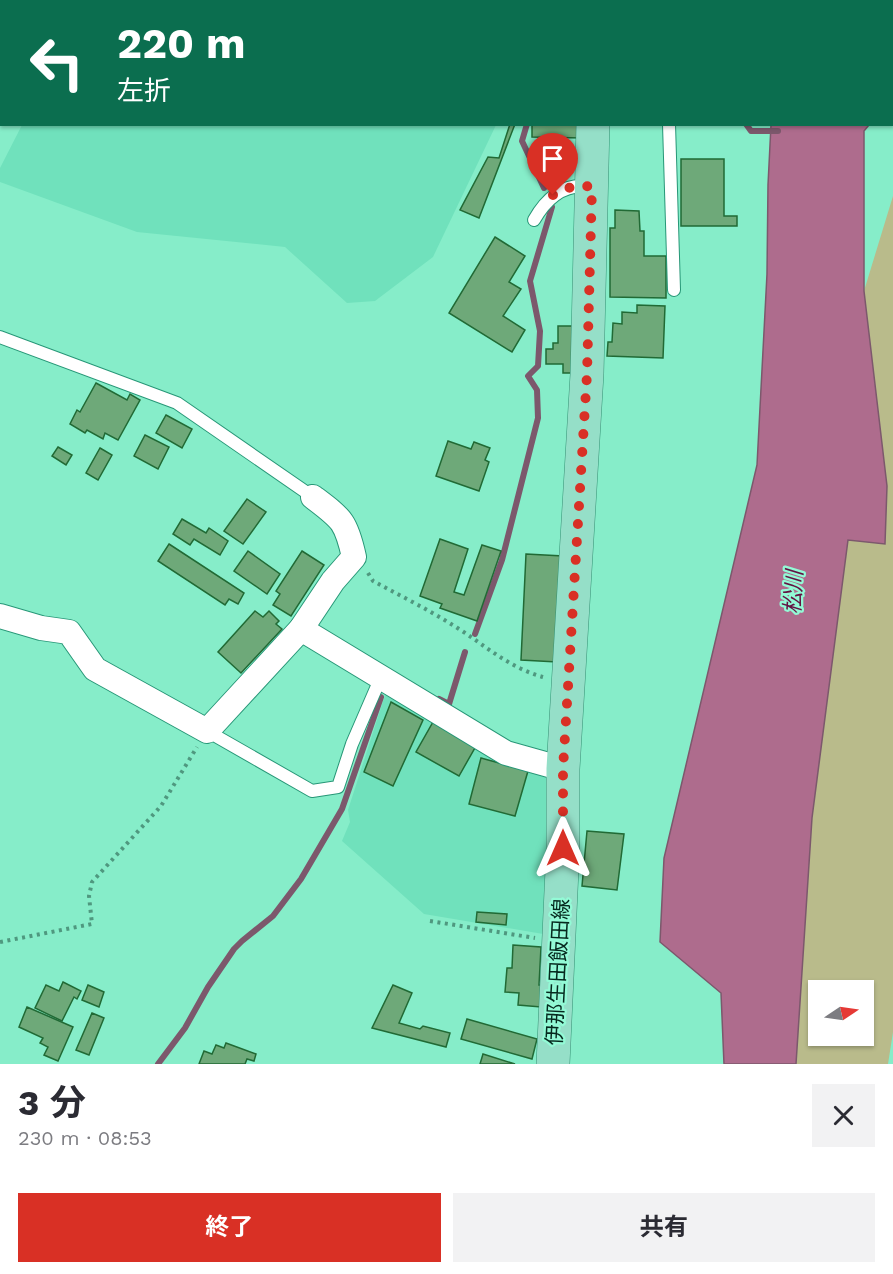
<!DOCTYPE html>
<html lang="ja">
<head>
<meta charset="utf-8">
<style>
  body { margin:0; font-family:"Work Sans","Noto Sans JP",sans-serif; background:#f2f2f3; color:#2b2b33; height:100vh; display:flex; flex-direction:column; font-size:22px; white-space:nowrap }
  * { box-sizing:border-box; margin:0 }
  p { font-size:20px; color:#7c7c81 }
  .icon { flex:none; width:33px; height:33px; fill:none; stroke:currentColor; stroke-width:2; stroke-linecap:round; stroke-linejoin:round }
  .map { position:relative; height:1064px; overflow:hidden }
  .panel { display:flex; flex-direction:column; background:#fff; flex:1 }
  .panel>* { flex:none }
  .guide { position:absolute; left:0px; top:0px; width:894px; height:126px; box-shadow:0 2px 4px #0004; background:#0b6e4f; color:#fff; overflow:hidden }
  .needle { width:39px; rotate:77deg }
  .controls { position:absolute; left:808px; top:980px; display:grid; gap:12px }
  .controls a { display:grid; place-items:center; width:66px; height:66px; border-radius:0px; background:#fff; box-shadow:0 2px 4px #0004; font-size:30px }
  .pin { position:absolute; display:grid; place-items:center; width:51px; height:51px; color:#fff; margin:-62px -26px; border-radius:50% 50% 50% 0; rotate:-45deg; box-shadow:0 0 6px #0007 }
  .pin .icon { rotate:45deg }
  .me { position:absolute; width:66px; margin:-33px; rotate:0deg; stroke-linejoin:round; filter:drop-shadow(0 0 4px #0008) }
  .turn { display:flex; align-items:center; gap:21px; height:126px; padding:0 18px; font-size:27px }
  .turn .icon { width:78px; height:78px; stroke-width:2.5 }
  .turn b { display:block; font-size:42px; line-height:51px }
  .round { display:grid; place-items:center; flex:none; width:63px; height:63px; border-radius:0px; background:#f2f2f3 }
  .overview { display:flex; align-items:center; justify-content:space-between; height:102px; padding:0 18px }
  h1 { font-size:36px; font-weight:700; line-height:45px }
  .button { display:flex; gap:12px; margin-top:auto; padding:12px 18px }
  .button a { flex:1; height:69px; border-radius:0px; background:#d93025; color:#fff; font-size:24px; font-weight:700; line-height:69px; text-align:center }
  .button a+a { background:#f2f2f3; color:#2b2b33 }
  .map>svg:first-child { display:block }
  .built { fill:#70e1bc }
  .green { fill:#b9bb8b; fill-rule:evenodd }
  .water { fill:#ae6c8d; stroke:#7c586c; stroke-width:1.5 }
  .lines { fill:none; stroke-linecap:round; stroke-linejoin:round }
  .stream { stroke:#7c586c; stroke-width:6 }
  .building { fill:#6ea979; stroke:#216a35; stroke-width:1.5 }
  .lane-casing { stroke:#279777; stroke-width:14 }
  .street-casing { stroke:#279777; stroke-width:26 }
  .primary-casing { stroke:#359174; stroke-width:34 }
  .path { stroke:#4f987f; stroke-width:4; stroke-dasharray:3 4.5; stroke-linecap:butt }
  .lane { stroke:#fff; stroke-width:12 }
  .street { stroke:#fff; stroke-width:24 }
  .primary { stroke:#95dfc8; stroke-width:33 }
  .route { stroke:#d93025; stroke-width:10; stroke-dasharray:0 18 }
  .labels { text-anchor:middle; stroke-width:4.5; stroke-linejoin:round; paint-order:stroke }
  .street-label { font-size:21px; fill:#06291e; stroke:#93fad6 }
  .water-label { font-size:22px; font-style:italic; fill:#631242; stroke:#93fad6 }
</style>
</head>
<body>
<div class="map">
<svg width="893" height="1064" viewBox="0 0 893 1064">
  <rect width="100%" height="100%" fill="#86edc9"/>
  <g class="built">
    <polygon points="83,0 287,0 83,1"/>
    <polygon points="22,125 22,124 496,125 433,257 375,301 347,303 285,247 137,232 0,182 0,168"/>
    <polygon points="385,695 487,750 552,772 549,935 424,914 342,841 350,822 348,810"/>
  </g>
  <path class="green" d="M893,196v836l-5,32h-92l16,-246 36,-278 37,4 2,-58 -23,-195zM819,990h45v45h-45z"/>
  <g class="water">
    <polygon points="781,0 893,0 893,97 892,2 781,1"/>
    <polygon points="771,125 869,125 864,131 864,291 887,486 885,544 848,540 812,818 796,1064 724,1064 721,993 660,942 664,858 757,465 767,274 768,185"/>
  </g>
  <g class="lines">
    <g class="stream">
      <polyline points="553,0 553,2"/>
      <polyline points="658,0 659,2"/>
      <polyline points="527,124 522,141 544,188"/>
      <polyline points="746,124 751,131 778,131"/>
      <polyline points="475,634 502,560 538,418 537,390 528,376 538,366 540,331 530,281 552,207"/>
      <polyline points="439,699 449,704 465,652"/>
      <polyline points="158,1064 185,1028 208,987 234,949 242,941 273,916 301,879 342,809 381,697"/>
    </g>
  </g>
  <g class="building">
    <polygon points="681,0 754,0 755,2 682,2"/>
    <polygon points="510,124 515,124 479,218 460,210 488,157 499,158"/>
    <polygon points="532,124 583,124 583,138 532,137"/>
    <polygon points="681,159 724,159 724,216 737,216 737,226 681,226"/>
    <polygon points="615,210 639,211 640,231 644,231 644,256 666,256 666,298 610,297 610,228 615,228"/>
    <polygon points="495,237 525,256 509,282 521,289 503,316 525,330 512,352 449,313"/>
    <polygon points="637,305 665,306 663,358 607,356 608,342 612,342 613,323 622,324 622,312 637,313"/>
    <polygon points="558,326 579,326 574,373 563,373 563,364 546,364 546,349 553,349 553,343 558,343"/>
    <polygon points="96,383 127,400 130,394 140,400 118,440 105,433 103,439 87,430 85,433 70,424 77,410 80,412"/>
    <polygon points="166,415 192,429 182,448 156,433"/>
    <polygon points="145,435 169,447 158,469 134,456"/>
    <polygon points="448,441 471,449 474,442 490,448 485,460 489,462 479,491 436,476"/>
    <polygon points="58,447 72,455 66,465 52,456"/>
    <polygon points="100,448 112,455 98,480 86,473"/>
    <polygon points="247,499 266,512 243,544 224,531"/>
    <polygon points="182,519 206,533 209,528 228,541 220,555 194,539 190,545 173,534"/>
    <polygon points="440,539 468,549 454,592 464,595 482,545 501,551 477,621 440,608 442,604 420,596"/>
    <polygon points="169,544 244,593 238,604 229,599 225,605 158,561"/>
    <polygon points="248,551 280,574 267,594 234,571"/>
    <polygon points="302,551 324,565 291,616 273,605 280,594 276,591"/>
    <polygon points="526,554 563,556 557,662 521,660"/>
    <polygon points="255,611 263,617 269,611 279,621 276,624 282,629 241,673 218,652"/>
    <polygon points="391,702 423,720 393,786 364,772"/>
    <polygon points="433,722 476,746 459,776 416,752"/>
    <polygon points="481,758 528,771 515,816 469,804"/>
    <polygon points="587,831 624,834 617,890 582,886"/>
    <polygon points="477,912 507,914 506,925 476,922"/>
    <polygon points="513,945 541,947 539,985 542,985 541,1007 518,1005 519,993 505,992 507,968 512,968"/>
    <polygon points="63,982 81,991 77,999 74,997 62,1021 35,1008 46,985 59,991"/>
    <polygon points="88,985 104,992 99,1007 82,1000"/>
    <polygon points="393,985 412,993 399,1023 420,1029 423,1026 450,1033 446,1047 372,1028"/>
    <polygon points="27,1007 73,1027 58,1061 44,1055 48,1047 40,1043 43,1038 19,1027"/>
    <polygon points="92,1013 104,1018 89,1055 76,1050"/>
    <polygon points="467,1019 537,1039 532,1059 461,1039"/>
    <polygon points="226,1043 256,1054 254,1061 247,1059 245,1064 199,1064 204,1051 212,1054 216,1045 224,1048"/>
    <polygon points="483,1054 515,1064 480,1064"/>
  </g>
  <g class="lines">
    <g class="lane-casing">
      <g id="lane">
        <polyline points="770,2 770,0"/>
        <polyline points="669,124 674,290"/>
        <path d="M534,220c12,-21 30,-38 57,-33"/>
        <polyline points="0,337 177,403 313,497"/>
        <polyline points="207,731 312,791 338,787 352,744 381,677"/>
      </g>
    </g>
    <g class="street-casing">
      <g id="street">
        <path d="M0,616l41,12 28,4 26,37 112,62 94,-102 32,-48 21,-24c-8,-36 -12,-38 -41,-60"/>
        <polyline points="301,629 506,753 563,769"/>
      </g>
    </g>
    <g class="primary-casing">
      <g id="primary">
        <polyline points="596,2 596,0"/>
        <polyline points="553,1064 563,848 563,769 587,374 593,124"/>
      </g>
    </g>
    <g class="path">
      <path d="M368,573l5,8c28,15 58,30 86,48 28,18 51,39 84,48"/>
      <polyline points="430,921 535,938"/>
      <polyline points="0,942 92,924 89,896 92,882 161,806 197,747"/>
    </g>
    <use href="#lane" class="lane"/>
    <use href="#street" class="street"/>
    <use href="#primary" class="primary"/>
  </g>
  <g class="lines">
    <path class="route" d="M553,195c12,-7 25,-11 39,-8l-5,187 -24,395v79"/>
  </g>
  <g class="labels">
    <g class="street-label">
      <text transform="translate(558 972) rotate(-87)" y="7">伊那生田飯田線</text>
    </g>
    <g class="water-label">
      <text transform="translate(793 592) rotate(-87)" y="8">松川</text>
    </g>
  </g>
</svg>
<div class="controls">
<a><svg class="needle" viewBox="-14 -14 28 28"><path d="M0-13l5 13h-10z" fill="#e53935"/><path d="M0 13l5-13h-10z" fill="#7c7c81"/></svg></a>
</div>
<div class="pin" style="left:553px;top:195px;background:#d93025"><svg class="icon" aria-label="arrive" viewBox="0 0 24 24"><path d="M6 21V4h12l-3 4 3 4H6"/></svg></div>
<svg class="me" style="left:563px;top:848px" viewBox="-20 -20 40 40"><path d="M0-17L14 15 0 8-14 15z" fill="#d93025" stroke="#fff" stroke-width="4"/></svg>
<div class="guide">
<div class="turn"><svg class="icon" aria-label="left" viewBox="0 0 24 24"><path d="M17 20v-9H6M10 6l-5 5 5 5"/></svg><div><b>220 m</b>左折</div></div>
</div>
</div>
<section class="panel">
<div class="overview"><div><h1>3 分</h1><p>230 m · 08:53</p></div><a class="round"><svg class="icon" aria-label="close" viewBox="0 0 24 24"><path d="M6 6l12 12M18 6L6 18"/></svg></a></div>
<div class="button"><a>終了</a><a>共有</a></div>
</section>
</body>
</html>
